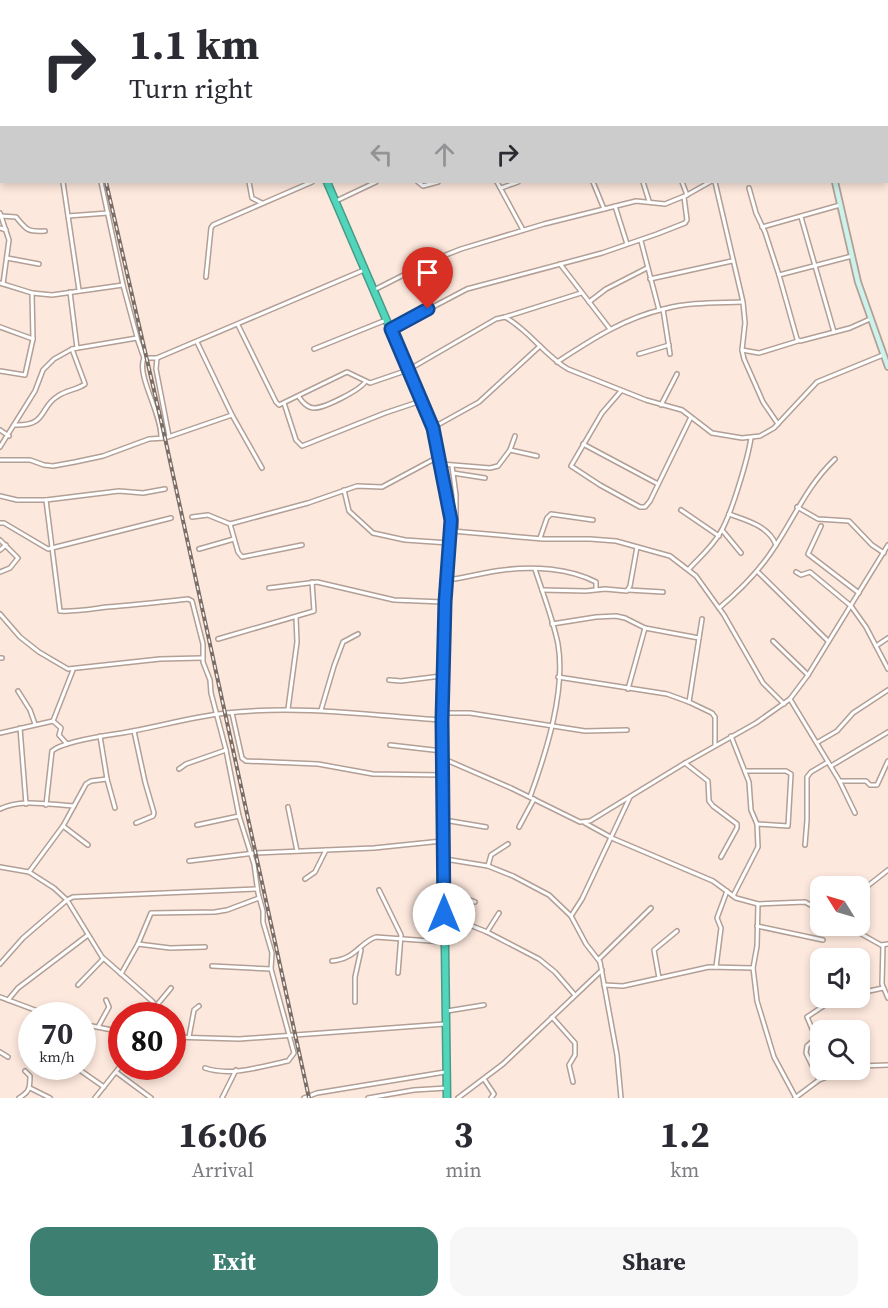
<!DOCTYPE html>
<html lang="en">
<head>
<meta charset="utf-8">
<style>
  body { margin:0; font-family:"Source Serif 4",serif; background:#f7f7f7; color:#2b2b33; height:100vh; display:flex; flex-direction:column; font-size:22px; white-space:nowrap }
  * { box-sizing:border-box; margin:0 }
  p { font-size:20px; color:#7c7c81 }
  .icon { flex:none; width:33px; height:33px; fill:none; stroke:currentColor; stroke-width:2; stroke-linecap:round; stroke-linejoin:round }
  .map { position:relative; height:1098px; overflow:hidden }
  .drawer { display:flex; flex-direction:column; background:#fff; flex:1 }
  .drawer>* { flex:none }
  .guide { position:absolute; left:0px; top:0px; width:888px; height:183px; box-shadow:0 3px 9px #0003; background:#fff; color:#2b2b33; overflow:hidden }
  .needle { width:39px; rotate:307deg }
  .buttons { position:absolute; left:810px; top:876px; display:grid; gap:12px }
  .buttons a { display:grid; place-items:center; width:60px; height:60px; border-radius:12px; background:#fff; box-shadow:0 3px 9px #0003; font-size:30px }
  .speed { position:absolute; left:18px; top:1002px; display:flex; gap:12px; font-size:30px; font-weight:700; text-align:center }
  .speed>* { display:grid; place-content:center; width:78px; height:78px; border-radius:50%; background:#fff; box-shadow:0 3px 9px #0003; line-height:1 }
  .speed small { font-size:15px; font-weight:400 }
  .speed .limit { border:9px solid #d22; background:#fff; color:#111 }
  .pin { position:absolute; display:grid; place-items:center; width:51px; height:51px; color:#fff; margin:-62px -26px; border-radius:50% 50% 50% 0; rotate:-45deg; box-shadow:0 0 6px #0007 }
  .pin .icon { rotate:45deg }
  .me { position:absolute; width:66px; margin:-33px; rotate:0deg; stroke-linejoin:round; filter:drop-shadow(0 0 4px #0008) }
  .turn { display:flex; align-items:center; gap:21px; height:126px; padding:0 30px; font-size:27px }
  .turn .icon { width:78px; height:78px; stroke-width:2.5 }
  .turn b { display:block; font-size:42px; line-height:51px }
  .lanes { display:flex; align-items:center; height:57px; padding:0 30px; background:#0003; justify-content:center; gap:30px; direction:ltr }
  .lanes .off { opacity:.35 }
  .eta { display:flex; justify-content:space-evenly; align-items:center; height:102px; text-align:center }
  .eta b { font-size:36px; font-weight:700; line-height:42px }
  .cta { display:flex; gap:12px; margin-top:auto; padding:12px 30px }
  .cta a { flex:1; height:69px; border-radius:18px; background:#3d8072; color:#fff; font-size:24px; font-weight:700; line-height:69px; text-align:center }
  .cta a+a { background:#f7f7f7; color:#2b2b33 }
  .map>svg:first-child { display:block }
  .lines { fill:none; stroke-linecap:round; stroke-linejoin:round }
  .street-casing { stroke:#b29f95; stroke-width:6 }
  .secondary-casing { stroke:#b29f95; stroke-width:8 }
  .highway-casing { stroke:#489b89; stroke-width:9 }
  .street { stroke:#fff; stroke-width:3 }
  .secondary { stroke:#cbf2eb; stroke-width:4.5 }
  .highway { stroke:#51d5bb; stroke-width:6 }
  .rail-casing { stroke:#7a6e67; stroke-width:4 }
  .rail { stroke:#fdf9f7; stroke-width:1.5; stroke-dasharray:4.5; stroke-linecap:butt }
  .route-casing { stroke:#114b97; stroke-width:15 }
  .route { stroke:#1a73e8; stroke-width:10 }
</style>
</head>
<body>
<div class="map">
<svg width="888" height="1098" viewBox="0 0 888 1098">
  <rect width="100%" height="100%" fill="#fde8dd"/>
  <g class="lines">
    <g class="street-casing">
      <g id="street">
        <polyline points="82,0 83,2"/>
        <polyline points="122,0 124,2"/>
        <polyline points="167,0 167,2"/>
        <polyline points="533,0 533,2"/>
        <polyline points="567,0 567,2"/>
        <polyline points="55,2 56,0"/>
        <polyline points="141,2 144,0"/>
        <polyline points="403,2 403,0"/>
        <polyline points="440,2 440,0"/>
        <polyline points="476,2 476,0"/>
        <polyline points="639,2 639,0"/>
        <polyline points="663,2 663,0"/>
        <polyline points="690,2 691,0"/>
        <polyline points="709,2 709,0"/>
        <polyline points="748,2 751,0"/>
        <polyline points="886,33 888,31"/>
        <polyline points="0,37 2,37"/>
        <polyline points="0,74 2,75"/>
        <polyline points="0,100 2,98"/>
        <polyline points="886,106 888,106"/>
        <polyline points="886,127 888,127"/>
        <polyline points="0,137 2,139"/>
        <polyline points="0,156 2,149"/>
        <polyline points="63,182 79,290"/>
        <polyline points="101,182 123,285 137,337"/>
        <polyline points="249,182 252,198 262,203"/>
        <polyline points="418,182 423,186 438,182"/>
        <polyline points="497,182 523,230"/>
        <polyline points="593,182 604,209"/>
        <polyline points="643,182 649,201"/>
        <polyline points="682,182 687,195"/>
        <polyline points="715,182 743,302 745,323 742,350 744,359 763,402 778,424"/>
        <polyline points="501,188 518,182"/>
        <polyline points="749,188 756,213 765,232 779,275 797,339 800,341 850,328 870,319"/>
        <polyline points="336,201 376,182"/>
        <polyline points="615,206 627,244"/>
        <polyline points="0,213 9,240 3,284"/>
        <path d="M1,216l15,1c11,13 11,15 29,14"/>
        <polyline points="68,216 108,213"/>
        <polyline points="801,217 834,332"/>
        <polyline points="762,227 840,205"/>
        <polyline points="0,228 6,230"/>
        <polyline points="641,241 659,310"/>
        <polyline points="7,258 39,264"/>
        <polyline points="560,264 610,329"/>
        <polyline points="779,275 852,256"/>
        <polyline points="206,277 211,228 213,225 312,182"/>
        <polyline points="650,279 732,261"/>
        <polyline points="0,283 32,293 33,339 25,375 0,371"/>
        <polyline points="374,290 433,260 461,249 544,224 636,201 665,204 687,195 710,182"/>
        <polyline points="70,292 77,348"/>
        <polyline points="32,293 52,295 123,285"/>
        <polyline points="589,302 606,289 647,268"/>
        <polyline points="663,309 670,354"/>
        <polyline points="505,317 581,293"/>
        <path d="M238,325l38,77 3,3 68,-33 23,11 38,-13 88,-51 9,-2c24,13 39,38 63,52l78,31 36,10 30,23 30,5 18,-2 14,-8 43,-46 66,-27"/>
        <polyline points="0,327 33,339"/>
        <polyline points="391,329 467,289 602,253 657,234 685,223 687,220 684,197"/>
        <polyline points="197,342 232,415 262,468"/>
        <polyline points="314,349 386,320"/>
        <polyline points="742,350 759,353 798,341"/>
        <polyline points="639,354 669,345"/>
        <polyline points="144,358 157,358 364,270"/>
        <polyline points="157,358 156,369 169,436"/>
        <path d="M557,362c34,-22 67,-44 107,-53 25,-7 53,-6 78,-7"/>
        <polyline points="621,391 602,413 571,466 600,485 640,507 645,507 650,501 691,417"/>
        <path d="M299,397c3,5 9,11 15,11 11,0 46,-18 51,-26"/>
        <polyline points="284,403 296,440 302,446 385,413 421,401"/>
        <polyline points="661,405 677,374"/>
        <path d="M15,425c33,1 24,-18 43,-29 8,-6 19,-6 27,-12l-13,-35"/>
        <polyline points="434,427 479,402 540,346"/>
        <polyline points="0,430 9,436"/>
        <polyline points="583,444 658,484"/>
        <path d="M0,447l35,-56 8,-21 11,-11 18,-10 65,-11 7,20c-8,17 18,56 17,80"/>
        <polyline points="510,450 537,456"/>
        <polyline points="0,460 30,460 44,465 53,466 75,462 103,456 149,439 165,438 232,415"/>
        <polyline points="441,464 490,468 498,466 510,450 515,436"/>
        <polyline points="452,466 456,495 456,531"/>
        <polyline points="453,473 485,478"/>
        <polyline points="344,490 349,511 373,533 405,540 449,543"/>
        <polyline points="0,496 17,500 46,500 119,491 143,493 165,489"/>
        <path d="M46,500l14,111c16,1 31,-2 47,-4 27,-2 54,-5 81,-8l4,2 11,43v18l7,18 1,13 15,57 13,66 15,48 4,29 5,18v11l9,31 -1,16 23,84 -6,8c-26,5 -57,16 -83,7"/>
        <polyline points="797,507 818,519 849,521 872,545 884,553"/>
        <polyline points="681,510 719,536"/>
        <path d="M729,514c17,6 40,12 47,31"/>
        <polyline points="192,517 208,515 230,524 308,503 357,486 382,487 438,457"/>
        <polyline points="0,523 4,523 48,549 171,518"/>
        <polyline points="230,524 238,552 242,557 302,545"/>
        <polyline points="821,526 808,554 859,593"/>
        <polyline points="722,530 741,553"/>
        <polyline points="452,531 543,539 590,539 616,541 670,556 696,576 724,615 763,683 784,704"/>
        <polyline points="540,538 547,518 551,514 593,520"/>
        <polyline points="0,540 18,558 10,568 0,572"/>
        <polyline points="199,549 234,539"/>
        <polyline points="0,550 6,545"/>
        <path d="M689,569c10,-11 23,-22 31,-36 11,-17 28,-75 31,-95"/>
        <polyline points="757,571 828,641"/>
        <polyline points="796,572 801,575 810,572 851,606 866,627 888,669"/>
        <path d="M447,580c19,-2 37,-8 56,-10 30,-4 66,-2 93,12v7"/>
        <polyline points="269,588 317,582 394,600 443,602"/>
        <polyline points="542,590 586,591 605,589 627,591 630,586 637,547"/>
        <polyline points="628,590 663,592"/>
        <path d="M719,608c19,-16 37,-34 51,-54 24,-34 34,-65 65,-95"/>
        <polyline points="0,614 20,637 39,652 68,669 160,659 202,658"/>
        <polyline points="552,624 596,617 616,616 625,618 645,628 699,638"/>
        <polyline points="218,639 314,611 312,582"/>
        <polyline points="773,641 808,675"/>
        <polyline points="876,646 888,638"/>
        <polyline points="0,658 2,658"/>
        <polyline points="558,677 667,694 689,702 712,713 715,717 715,745"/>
        <polyline points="389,680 401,681 441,676"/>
        <polyline points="628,689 645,628"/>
        <polyline points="18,691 30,710 35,724"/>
        <polyline points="790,699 839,780 855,813"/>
        <polyline points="689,702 702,619"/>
        <polyline points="288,709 297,642 296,617"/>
        <polyline points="321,710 334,666 343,642 358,634"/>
        <polyline points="232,713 242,758 246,761 318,764 373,774 442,775"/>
        <polyline points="442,713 470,713 585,731 627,730"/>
        <polyline points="53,721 61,728 59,735 67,744"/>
        <polyline points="20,728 26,804"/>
        <polyline points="134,731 145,782 154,813 153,816 136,823"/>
        <polyline points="0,733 53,721 73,670"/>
        <polyline points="100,736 107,779 115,808"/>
        <polyline points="731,736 749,782 751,810 757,824 758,847 733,896"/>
        <polyline points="818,742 837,731 853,713 888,690"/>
        <polyline points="390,745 442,751"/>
        <polyline points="444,759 511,788 580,822 590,821 685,763 756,723 790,699 808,675 888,545"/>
        <polyline points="685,763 708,781 709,801 713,806 737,824 737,828 721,857"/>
        <polyline points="831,766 888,732"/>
        <polyline points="179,769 186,764 226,750"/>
        <polyline points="745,771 786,771 791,774 788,826 757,824"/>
        <polyline points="841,781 866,781 870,785 877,785 888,761"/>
        <path d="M530,797c16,-44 36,-106 28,-153 -5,-25 -15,-50 -23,-75"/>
        <path d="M46,805l6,-54c10,-9 56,-16 70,-18 35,-6 69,-16 104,-20 72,-8 143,2 214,7"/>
        <polyline points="288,807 297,851"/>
        <path d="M0,809c21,-11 51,-4 74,-3"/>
        <polyline points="444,820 486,827"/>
        <polyline points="585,823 614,839 713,881 736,898 758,904 805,902 820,910"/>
        <polyline points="197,825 239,816"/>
        <polyline points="63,826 88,845"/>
        <polyline points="519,827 534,799"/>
        <polyline points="805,845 807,820 807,777 811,772 828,762"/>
        <polyline points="445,859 488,866 513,876 549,895 571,916 586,944 600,962 617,1055 621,1098"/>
        <polyline points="189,861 255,853 374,848 442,841"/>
        <polyline points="488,866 491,855 508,844"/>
        <polyline points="0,867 29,872 54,888 67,900 102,957 152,1001 165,1016"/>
        <polyline points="29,872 63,826 86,784 91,781 107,779"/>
        <polyline points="305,879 315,872 326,850"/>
        <polyline points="379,890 401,935 398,973"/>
        <polyline points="446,891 475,902"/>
        <polyline points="860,892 888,870"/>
        <polyline points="758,904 757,946 753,968 757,1001 774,1057 796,1098"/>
        <polyline points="445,915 487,932 539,959 555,972 574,994"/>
        <polyline points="571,916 582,899 630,797"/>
        <polyline points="757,926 823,940"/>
        <polyline points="847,926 881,945 888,944"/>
        <polyline points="487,932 499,913"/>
        <polyline points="138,944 170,948 205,947"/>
        <polyline points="883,945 882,984 888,998"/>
        <polyline points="599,959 651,908"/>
        <path d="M332,961c24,-2 28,-19 44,-24l68,5"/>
        <polyline points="0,964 23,938 67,900 73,897 257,889"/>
        <polyline points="212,966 271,969"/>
        <polyline points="716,967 721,928 717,918 727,891"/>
        <polyline points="121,974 138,944 151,913 215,912 227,910 259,898"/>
        <polyline points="659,978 654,950 677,931"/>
        <polyline points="78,985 103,959"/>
        <polyline points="604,985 623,986 709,967 753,968"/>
        <polyline points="860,993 883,988"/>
        <polyline points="0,997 51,1016"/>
        <polyline points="8,1000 18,988 88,935"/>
        <polyline points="355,1002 355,977 361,950"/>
        <polyline points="157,1005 171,988"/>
        <polyline points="447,1011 484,1005"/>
        <polyline points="552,1017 575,1043 575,1055 569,1065 573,1082"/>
        <polyline points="82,1024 122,1032"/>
        <polyline points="98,1027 109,1007 106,1000"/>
        <polyline points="172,1037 239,1039 445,1024"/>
        <polyline points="189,1037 194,1010 199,1006"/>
        <polyline points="0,1052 8,1057"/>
        <polyline points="74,1066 104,1087"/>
        <polyline points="860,1066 888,1065"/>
        <polyline points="116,1072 151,1098"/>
        <polyline points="484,1079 494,1094 491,1098"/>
        <polyline points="819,1080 806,1053 807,1046 816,1038 807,1017 825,1005 847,998"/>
        <polyline points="30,1088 50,1098"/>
        <path d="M19,1098c10,-6 11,-9 11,-22l-5,-5"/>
        <polyline points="95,1098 122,1064"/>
        <polyline points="222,1098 236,1070"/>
        <polyline points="304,1098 317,1093 445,1072"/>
        <polyline points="368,1098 414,1090 447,1088"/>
        <polyline points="458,1098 503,1064 602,970"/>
        <polyline points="795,1098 819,1080 846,1070"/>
      </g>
    </g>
    <g class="secondary-casing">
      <g id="secondary">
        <polyline points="798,0 799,2"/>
        <polyline points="835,182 858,282 888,367"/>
      </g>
    </g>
    <g class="highway-casing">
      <g id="highway">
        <polyline points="244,0 245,2"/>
        <polyline points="250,0 251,2"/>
        <polyline points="327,182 433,428 451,520 445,602 442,720 447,1098"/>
      </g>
    </g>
    <use href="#street" class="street"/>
    <use href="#secondary" class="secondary"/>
    <use href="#highway" class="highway"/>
    <g class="rail-casing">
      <g id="rail">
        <polyline points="68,0 68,2"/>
        <polyline points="106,182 165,438 309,1098"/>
      </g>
    </g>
    <use href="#rail" class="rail"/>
  </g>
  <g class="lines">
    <g class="route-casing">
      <polyline id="route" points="428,309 391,329 433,428 451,520 445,602 442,720 444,914"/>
    </g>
    <use href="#route" class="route"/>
  </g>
</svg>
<div class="buttons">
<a><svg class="needle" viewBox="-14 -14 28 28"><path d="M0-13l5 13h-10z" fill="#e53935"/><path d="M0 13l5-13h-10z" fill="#7c7c81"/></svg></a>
<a><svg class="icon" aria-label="sound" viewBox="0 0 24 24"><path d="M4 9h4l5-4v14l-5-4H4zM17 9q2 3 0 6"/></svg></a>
<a><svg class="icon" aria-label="search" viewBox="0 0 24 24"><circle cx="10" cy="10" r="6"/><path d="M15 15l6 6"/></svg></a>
</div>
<div class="speed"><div>70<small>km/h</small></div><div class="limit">80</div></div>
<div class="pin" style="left:428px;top:309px;background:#d93025"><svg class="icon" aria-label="arrive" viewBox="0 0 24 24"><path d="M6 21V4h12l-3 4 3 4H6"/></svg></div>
<svg class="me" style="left:444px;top:914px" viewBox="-20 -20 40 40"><circle r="19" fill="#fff"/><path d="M0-13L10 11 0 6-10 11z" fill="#1a73e8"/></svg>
<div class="guide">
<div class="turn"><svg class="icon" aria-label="right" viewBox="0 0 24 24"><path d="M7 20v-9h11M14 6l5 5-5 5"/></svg><div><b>1.1 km</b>Turn right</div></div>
<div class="lanes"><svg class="icon off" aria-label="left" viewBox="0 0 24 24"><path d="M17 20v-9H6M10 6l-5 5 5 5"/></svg><svg class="icon off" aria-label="ahead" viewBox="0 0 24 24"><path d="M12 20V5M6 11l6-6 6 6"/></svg><svg class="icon" aria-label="right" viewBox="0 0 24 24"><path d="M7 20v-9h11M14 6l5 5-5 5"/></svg></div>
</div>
</div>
<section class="drawer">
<div class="eta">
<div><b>16:06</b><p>Arrival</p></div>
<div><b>3</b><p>min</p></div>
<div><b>1.2</b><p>km</p></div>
</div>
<div class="cta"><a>Exit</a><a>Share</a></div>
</section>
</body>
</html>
